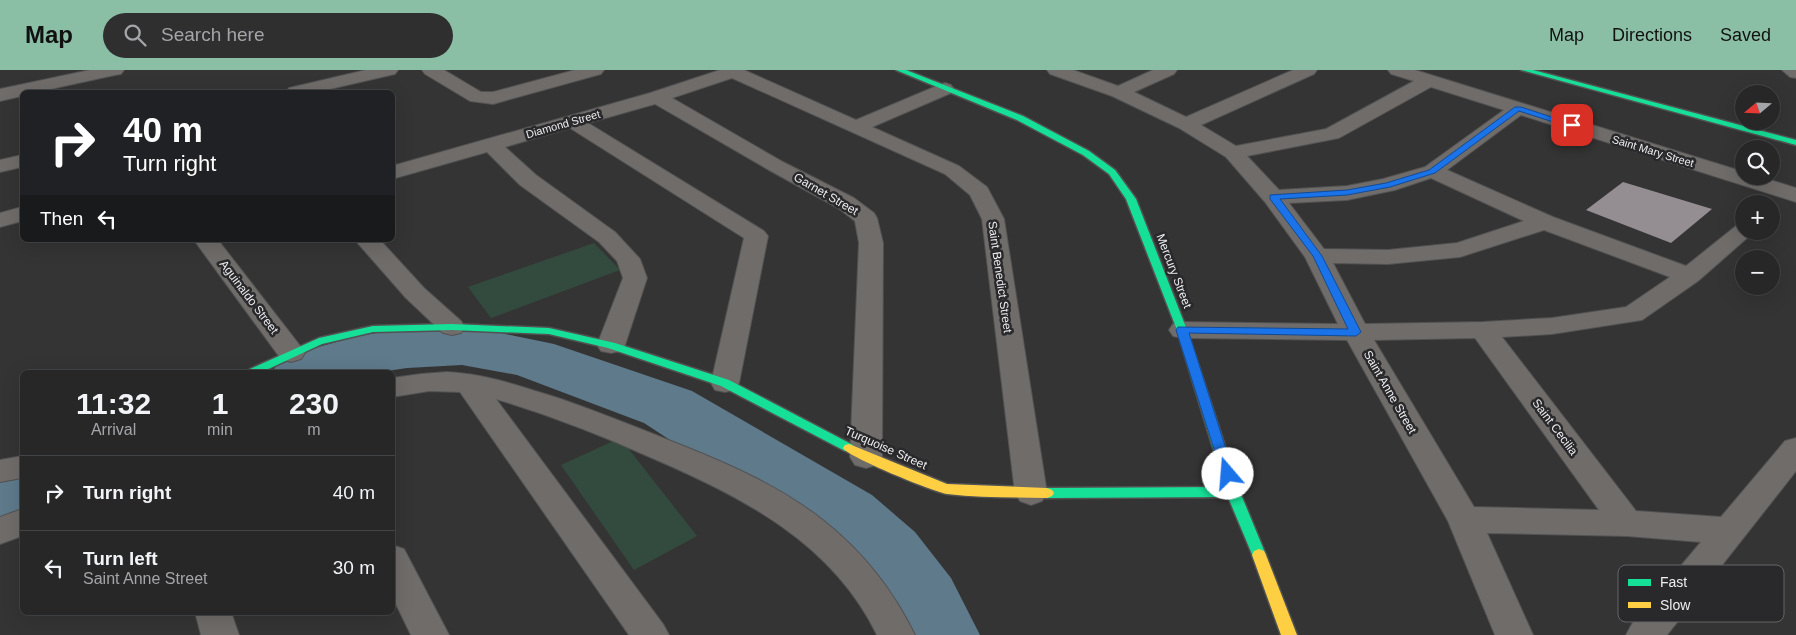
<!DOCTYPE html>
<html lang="en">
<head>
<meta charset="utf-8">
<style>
  body { margin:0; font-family:Helvetica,sans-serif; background:#2f2f30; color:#f1f3f6; height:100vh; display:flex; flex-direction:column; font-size:19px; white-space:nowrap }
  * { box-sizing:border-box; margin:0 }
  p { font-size:16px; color:#a4a5a8 }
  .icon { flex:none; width:28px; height:28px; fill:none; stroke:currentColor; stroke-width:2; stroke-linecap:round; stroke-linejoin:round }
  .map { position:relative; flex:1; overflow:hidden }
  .details { position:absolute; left:20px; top:300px; width:375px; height:245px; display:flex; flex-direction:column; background:#272728; border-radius:8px; box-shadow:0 5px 20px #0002,0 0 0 1px #434445 }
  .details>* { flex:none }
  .hud { position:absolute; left:20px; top:20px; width:375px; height:152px; border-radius:8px; box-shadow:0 5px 20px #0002,0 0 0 1px #434445; background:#202124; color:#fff; overflow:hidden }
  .needle { width:32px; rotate:251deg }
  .buttons { position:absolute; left:1735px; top:15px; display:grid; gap:10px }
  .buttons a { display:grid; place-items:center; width:45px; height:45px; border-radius:50%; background:#272728; box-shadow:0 5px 20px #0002,0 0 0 1px #434445; font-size:25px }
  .pin { position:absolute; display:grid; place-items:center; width:42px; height:42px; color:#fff; margin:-21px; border-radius:10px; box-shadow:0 2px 8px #0006 }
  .me { position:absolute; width:55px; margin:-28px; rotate:342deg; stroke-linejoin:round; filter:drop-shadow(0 0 4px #0008) }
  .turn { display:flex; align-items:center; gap:18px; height:105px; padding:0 20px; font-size:22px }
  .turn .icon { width:65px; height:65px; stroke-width:2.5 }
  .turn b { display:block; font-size:35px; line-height:42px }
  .then { display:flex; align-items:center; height:48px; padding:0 20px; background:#0003; gap:10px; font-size:19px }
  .eta { display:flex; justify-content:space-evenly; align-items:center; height:85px; text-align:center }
  .eta b { font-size:30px; font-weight:800; line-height:35px }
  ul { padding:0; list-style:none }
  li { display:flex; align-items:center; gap:15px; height:75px; padding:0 20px; border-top:1px solid #434445 }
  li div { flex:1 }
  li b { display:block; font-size:19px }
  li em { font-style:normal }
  header { display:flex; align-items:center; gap:30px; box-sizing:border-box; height:70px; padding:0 25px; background:#8abfa5; color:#111 }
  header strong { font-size:24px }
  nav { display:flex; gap:28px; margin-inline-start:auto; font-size:18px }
  .search { width:350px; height:45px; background:#2f2f30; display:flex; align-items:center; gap:12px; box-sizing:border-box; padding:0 18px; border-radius:28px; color:#a4a5a8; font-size:19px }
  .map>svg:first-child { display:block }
  .green { fill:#334b3f }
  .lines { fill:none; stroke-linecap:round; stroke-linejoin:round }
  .river { fill:#5e7a8b; fill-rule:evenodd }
  .building { fill:#948e93 }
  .street-casing { stroke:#525253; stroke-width:2 }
  .fast-casing { stroke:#525253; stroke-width:3 }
  .slow-casing { stroke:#525253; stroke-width:3 }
  .street { fill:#6f6c6a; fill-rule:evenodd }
  .fast { fill:#16e098; fill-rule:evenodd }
  .slow { fill:#ffcf43; fill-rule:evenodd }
  .route { fill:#1a73e8; stroke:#114b97 }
  .labels { text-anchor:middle; stroke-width:5; stroke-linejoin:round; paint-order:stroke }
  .far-street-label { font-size:11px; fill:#ededef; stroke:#29292c }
  .street-label { font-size:12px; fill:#ededef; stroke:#29292c }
  .key { fill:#29292c; stroke:#646466; stroke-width:1 }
  .key-label { font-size:14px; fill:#ededef }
</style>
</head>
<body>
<header>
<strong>Map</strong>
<div class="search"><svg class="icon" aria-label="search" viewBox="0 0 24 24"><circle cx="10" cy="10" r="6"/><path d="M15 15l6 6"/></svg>Search here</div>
<nav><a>Map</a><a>Directions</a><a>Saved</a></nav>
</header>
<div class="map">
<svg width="1796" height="565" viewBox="0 0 1796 565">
  <rect width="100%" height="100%" fill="#343435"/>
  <g class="green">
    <polygon points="594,173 620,200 491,248 468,217"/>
    <polygon points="620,368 697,466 634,500 561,395"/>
  </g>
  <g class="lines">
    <g class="river">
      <polygon points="462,255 554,274 692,321 872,425 915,462 951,508 980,565 894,565 888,552 859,506 818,467 644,353 517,305 462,295 407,298 380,302 272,302 282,287 358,266 407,258"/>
      <polygon points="22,387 22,441 0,448 0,392"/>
    </g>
  </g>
  <polygon class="building" points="1623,112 1712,139 1671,173 1586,140"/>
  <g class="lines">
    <g class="street-casing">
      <g id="street">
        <polygon points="90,0 124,0 121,4 115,5 37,22 22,22 22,26 0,31 0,19"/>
        <polygon points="366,0 398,0 395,4 317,22 287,22 289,18"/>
        <polygon points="422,0 444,0 481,22 493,22 575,0 604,0 601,4 493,34 470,31 425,4"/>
        <polygon points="720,0 744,0 856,50 939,15 945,13 951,15 954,19 951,23 872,57 959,96 987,117 1004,149 1047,423 1042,431 1031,435 1020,431 1015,423 982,149 970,125 945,104 732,8 672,28 783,92 854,128 874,143 877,148 883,173 882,387 877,395 866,398 855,395 850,387 859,173 855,151 838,138 769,100 655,34 588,53 764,161 768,166 739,313 735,320 725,322 715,320 711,313 744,168 570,58 505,77 536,105 615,162 640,189 647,208 625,275 621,281 611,283 601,281 597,275 623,208 617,191 599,172 520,115 487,82 392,109 392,96 650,23"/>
        <path d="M1047,0h26l45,16 35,-16h24l-3,4 -40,18 52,25 107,-47h24l-3,4 -113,51 35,21 90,-17 88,-48 -23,-7 -3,-4h27l329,102v4h14l38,12v14l-275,-87 -74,55 106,47 133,49 50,-40 8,-2v7h11l-57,50 -56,39 -90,14 -50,3 134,174 85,6 64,-76 11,-3v33l-129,164h-41l6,-11 69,-82 -74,-6 -140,-3 46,102h-38l-47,-114 -101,-181 -165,-2 -9,-2 -4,-6 4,-6 9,-2 156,2 -33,-67 -40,-55 -39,-45 -47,-29 -67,-32 -62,-22zM1431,17l73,23 -79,57 -42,12 -36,7 -68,4 -32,-34 92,-18zM1431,108l93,43 -67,22 -69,7 -64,-1 -35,-46 58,-3 48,-10zM1544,160l126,47 -44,30 -74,11 -69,4 -118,2 -32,-61 55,1 72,-7zM1475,268l124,172 -125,-3 -100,-167z"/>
        <polygon points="1782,0 1796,0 1796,8 1790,7"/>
        <polygon points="22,85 22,97 0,102 0,90"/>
        <polygon points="22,137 22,151 0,157 0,143"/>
        <polygon points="194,170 218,170 301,277 305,283 301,289 291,292 281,289"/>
        <polygon points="355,170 380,170 424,218 461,251 465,257 461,263 452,265 443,263 406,228"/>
        <path d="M447,302c40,2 76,15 114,27 40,14 80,30 120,46 50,20 100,42 143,76 39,31 69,69 91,114h-38c-45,-93 -135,-138 -225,-177 -51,-23 -103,-43 -156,-59l167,225 6,11h-40l-169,-243 -31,-1 -37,6v-19l29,-4z"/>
        <polygon points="22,386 22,408 0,412 0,390"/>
        <polygon points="22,439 22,466 0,474 0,447"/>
        <polygon points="392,475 404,479 449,565 411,565 392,526"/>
        <polygon points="195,542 231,542 239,565 201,565"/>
      </g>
    </g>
    <g class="fast-casing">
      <g id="fast">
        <polygon points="896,0 906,0 1023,46 1089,81 1115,100 1136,129 1187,260 1240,422 1266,485 1264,489 1259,491 1254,489 1228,427 1047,428 1042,426 1040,423 1042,420 1047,418 1225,417 1177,260 1126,129 1109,104 1083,85 1017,50"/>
        <polygon points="1521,0 1533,0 1796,70 1796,75"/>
        <polygon points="452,254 549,258 615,273 729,310 853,375 855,378 853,381 845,381 721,316 608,278 549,264 452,260 373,262 322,274 262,302 248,302 250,299 319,268 373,256"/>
      </g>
    </g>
    <g class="slow-casing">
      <g id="slow">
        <path d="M849,374l98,40 100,4 5,2 2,3 -2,3 -5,2c-33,-1 -67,0 -100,-4 -13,-2 -99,-37 -104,-46l2,-3z"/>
        <polygon points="1259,479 1264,481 1266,485 1297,565 1281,565 1252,485 1254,481"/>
      </g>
    </g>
    <use href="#street" class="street"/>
    <use href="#fast" class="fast"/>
    <use href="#slow" class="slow"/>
  </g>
  <polygon class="route" points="1515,37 1521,37 1576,55 1572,58 1519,41 1435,103 1390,117 1347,125 1280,129 1322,186 1361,262 1356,266 1189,263 1234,404 1232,407 1223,407 1176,260 1178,257 1348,259 1313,186 1270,129 1270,125 1347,120 1386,113 1429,100"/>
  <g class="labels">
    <g class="far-street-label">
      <text transform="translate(563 54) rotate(-16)" y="4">Diamond Street</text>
      <text transform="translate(1653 81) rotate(17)" y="4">Saint Mary Street</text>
    </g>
    <g class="street-label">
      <text transform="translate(826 124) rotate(30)" y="4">Garnet Street</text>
      <text transform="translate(1174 201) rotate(69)" y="4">Mercury Street</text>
      <text transform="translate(1000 207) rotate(82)" y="4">Saint Benedict Street</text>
      <text transform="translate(249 227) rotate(53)" y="4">Aguinaldo Street</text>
      <text transform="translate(1390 322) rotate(60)" y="4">Saint Anne Street</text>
      <text transform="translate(1555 357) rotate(53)" y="4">Saint Cecilia</text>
      <text transform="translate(886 378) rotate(24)" y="4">Turquoise Street</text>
    </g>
  </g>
  <rect x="1618" y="495" width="166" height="57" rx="8" class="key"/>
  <rect x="1628" y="509" width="23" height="7" fill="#16e098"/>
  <rect x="1628" y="532" width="23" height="6" fill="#ffcf43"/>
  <g class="key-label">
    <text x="1660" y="517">Fast</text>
    <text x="1660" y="540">Slow</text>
  </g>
</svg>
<div class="buttons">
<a><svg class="needle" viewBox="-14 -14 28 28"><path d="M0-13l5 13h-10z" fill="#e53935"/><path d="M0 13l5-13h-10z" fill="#a4a5a8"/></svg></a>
<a><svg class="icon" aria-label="search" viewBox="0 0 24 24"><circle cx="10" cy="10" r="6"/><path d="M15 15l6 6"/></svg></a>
<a>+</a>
<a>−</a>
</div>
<div class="pin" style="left:1572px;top:55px;background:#d93025"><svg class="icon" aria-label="arrive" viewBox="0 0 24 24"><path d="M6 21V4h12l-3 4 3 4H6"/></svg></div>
<svg class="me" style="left:1228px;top:404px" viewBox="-20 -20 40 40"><circle r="19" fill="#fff"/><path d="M0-13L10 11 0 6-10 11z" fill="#1a73e8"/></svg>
<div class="hud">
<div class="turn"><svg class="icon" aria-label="right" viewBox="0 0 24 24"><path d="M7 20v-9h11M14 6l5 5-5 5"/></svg><div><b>40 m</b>Turn right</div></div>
<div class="then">Then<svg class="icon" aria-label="left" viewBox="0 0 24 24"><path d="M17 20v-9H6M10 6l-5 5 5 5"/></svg></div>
</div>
<section class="details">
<div class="eta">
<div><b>11:32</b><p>Arrival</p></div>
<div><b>1</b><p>min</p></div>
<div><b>230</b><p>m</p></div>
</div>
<ul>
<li><svg class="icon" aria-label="right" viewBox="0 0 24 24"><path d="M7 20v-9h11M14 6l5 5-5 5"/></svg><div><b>Turn right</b></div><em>40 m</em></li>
<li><svg class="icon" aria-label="left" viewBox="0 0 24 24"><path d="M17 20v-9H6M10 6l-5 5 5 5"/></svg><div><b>Turn left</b><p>Saint Anne Street</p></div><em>30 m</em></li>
</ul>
</section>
</div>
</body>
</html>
